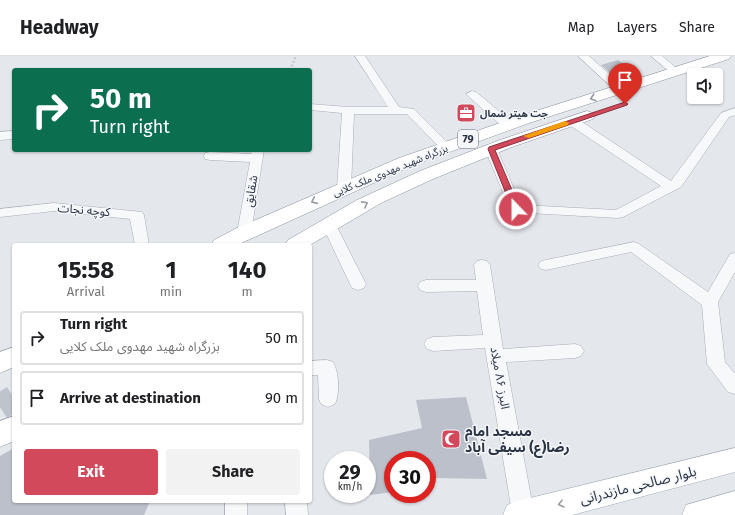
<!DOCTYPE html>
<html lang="en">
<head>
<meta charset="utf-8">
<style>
  body { margin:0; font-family:"Fira Sans","Noto Sans Arabic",sans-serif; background:#f2f2f2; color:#202124; height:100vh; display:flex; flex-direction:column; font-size:15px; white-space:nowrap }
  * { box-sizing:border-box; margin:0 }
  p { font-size:13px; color:#757577 }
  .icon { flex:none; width:22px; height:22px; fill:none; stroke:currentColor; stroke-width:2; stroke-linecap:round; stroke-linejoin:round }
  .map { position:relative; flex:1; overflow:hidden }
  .panel { position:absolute; left:12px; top:187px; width:300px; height:260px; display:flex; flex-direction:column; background:#fff; border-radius:4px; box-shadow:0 1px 3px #0004 }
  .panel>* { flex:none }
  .guide { position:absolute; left:12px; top:12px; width:300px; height:84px; border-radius:4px; box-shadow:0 1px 3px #0004; background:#0b6e4f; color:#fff; overflow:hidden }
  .buttons { position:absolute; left:687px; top:12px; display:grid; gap:8px }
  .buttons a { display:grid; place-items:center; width:36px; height:36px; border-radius:4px; background:#fff; box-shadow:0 1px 3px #0004; font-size:20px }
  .speed { position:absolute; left:324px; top:395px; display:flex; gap:8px; font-size:20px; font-weight:700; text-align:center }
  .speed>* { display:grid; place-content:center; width:52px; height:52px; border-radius:50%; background:#fff; box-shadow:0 1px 3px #0004; line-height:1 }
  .speed small { font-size:10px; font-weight:400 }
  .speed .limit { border:6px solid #d22; background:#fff; color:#111 }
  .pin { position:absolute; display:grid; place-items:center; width:34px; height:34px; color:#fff; margin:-41px -17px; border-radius:50% 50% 50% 0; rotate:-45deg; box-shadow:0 0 4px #0007 }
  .pin .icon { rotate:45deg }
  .me { position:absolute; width:44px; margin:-22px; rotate:338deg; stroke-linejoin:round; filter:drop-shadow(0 0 3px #0008) }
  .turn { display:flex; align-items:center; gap:14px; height:84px; padding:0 12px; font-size:18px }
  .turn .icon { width:52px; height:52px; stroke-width:2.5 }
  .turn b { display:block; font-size:28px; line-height:34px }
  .eta { display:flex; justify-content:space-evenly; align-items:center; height:68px; text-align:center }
  .eta b { font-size:24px; font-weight:700; line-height:28px }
  .cta { display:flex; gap:8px; margin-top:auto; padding:8px 12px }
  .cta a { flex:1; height:46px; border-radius:4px; background:#d1495b; color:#fff; font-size:16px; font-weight:700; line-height:46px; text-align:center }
  .cta a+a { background:#f2f2f2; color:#202124 }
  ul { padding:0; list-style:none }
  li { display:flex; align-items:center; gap:12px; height:54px; margin:0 8px 6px; padding:0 4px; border:2px solid #e0e0e0; border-radius:4px }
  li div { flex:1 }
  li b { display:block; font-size:15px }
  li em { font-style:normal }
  header { display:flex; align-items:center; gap:24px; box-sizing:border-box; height:56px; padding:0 20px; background:#fff; border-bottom:1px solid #e0e0e0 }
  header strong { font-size:19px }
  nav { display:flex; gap:22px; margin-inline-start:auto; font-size:14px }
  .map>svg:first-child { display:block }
  .building { fill:#bbc0ca }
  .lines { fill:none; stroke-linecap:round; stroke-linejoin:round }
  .highway-tunnel { stroke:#bfc3cb; stroke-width:26; stroke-dasharray:26 13; stroke-linecap:butt }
  .street-casing { stroke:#a9aeb7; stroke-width:1 }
  .primary-casing { stroke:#a3abb8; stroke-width:1 }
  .highway-casing { stroke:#8b94a3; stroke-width:1 }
  .path { stroke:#c2c5cb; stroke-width:2; stroke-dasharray:2 2; stroke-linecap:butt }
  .street { fill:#f7f8fa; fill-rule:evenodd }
  .primary { fill:#fff; fill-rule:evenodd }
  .highway { fill:#fff; fill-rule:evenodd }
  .oneway { stroke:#959aa2 }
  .route { fill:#d1495b; stroke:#882f3b }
  .slow { fill:#f59e0b }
  .labels { text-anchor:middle; stroke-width:3; stroke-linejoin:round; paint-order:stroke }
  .far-poi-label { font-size:10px; font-weight:bold; fill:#2b3445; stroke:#f4f6f9; text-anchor:start }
  .far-street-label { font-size:10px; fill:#2b3445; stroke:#f4f6f9 }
  .shield { fill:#f4f6f9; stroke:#676e7b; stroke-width:1 }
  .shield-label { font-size:11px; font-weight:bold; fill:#2b3445 }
  .street-label { font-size:12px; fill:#2b3445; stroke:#f4f6f9 }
  .near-poi-label { font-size:14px; font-weight:bold; fill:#2b3445; stroke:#f4f6f9; text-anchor:start }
  .near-street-label { font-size:14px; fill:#2b3445; stroke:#f4f6f9 }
</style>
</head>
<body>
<header>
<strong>Headway</strong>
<nav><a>Map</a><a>Layers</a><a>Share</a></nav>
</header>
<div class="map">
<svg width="735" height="459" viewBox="0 0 735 459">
  <rect width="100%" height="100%" fill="#e4e7ec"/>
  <g class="building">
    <polygon points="618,4 632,15 614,21 601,9"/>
    <polygon points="466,341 487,423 434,422 429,404 393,404 393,436 370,439 369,384 422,372 416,344"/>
    <polygon points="14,392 14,445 150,445 144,459 0,459 0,400"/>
  </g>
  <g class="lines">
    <polyline class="highway-tunnel" points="0,351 14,342"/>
    <g class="street-casing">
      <g id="street">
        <polygon points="355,0 365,0 399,51 414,53 452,91 450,94 442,94 407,58 354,58 351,132 349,135 339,135 337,132 342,57 310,54 310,48 348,51 388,51"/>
        <polygon points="578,0 589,0 625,32 627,34 625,36 617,36"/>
        <polygon points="651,0 662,0 681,16 676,19 672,18"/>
        <polygon points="472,35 476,36 512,66 514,69 512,72 504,72 468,40 466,38"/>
        <polygon points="735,52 735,59 729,61 681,131 623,161 618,162 511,156 485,93 487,90 495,90 497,93 521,149 616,154 661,130 568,68 566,65 568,62 576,62 671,125 721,57"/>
        <polygon points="14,75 14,83 0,84 0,76"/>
        <polygon points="252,94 264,94 251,177 249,180 244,182 239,180 237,177 250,106 210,104 205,103 204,100 205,97 210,96 251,98"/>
        <polygon points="54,147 142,156 144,159 149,189 135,189 130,163 54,155 0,161 0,153"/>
        <polygon points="329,164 334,166 336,169 366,228 364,232 358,234 352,232 350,228 322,169 324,166"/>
        <polygon points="634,186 639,188 708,236 730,198 735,197 735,216 718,246 725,306 735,318 735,338 728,336 707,308 702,249 631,196 546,214 541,213 538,209 541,205 546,204"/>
        <polygon points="482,204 487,205 490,209 503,293 575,288 581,290 584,295 581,300 575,302 506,306 534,457 533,459 513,459 512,457 485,292 433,295 427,293 424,288 427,283 433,281 483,279 477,235 426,236 420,234 418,230 420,226 426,224 476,224 474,209 477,205"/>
        <path d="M327,304l6,2c6,10 7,32 2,42l-7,3 -7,-3 -2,-5 -1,-24h-8v-14z"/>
        <rect x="225" y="445" width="22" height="14"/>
        <polygon points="285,445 307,445 308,459 286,459"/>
      </g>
    </g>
    <g class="primary-casing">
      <g id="primary">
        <polygon points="735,392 735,416 572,459 503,459 507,449 518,445"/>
        <polygon points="735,435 735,459 682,459 686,449"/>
      </g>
    </g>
    <g class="highway-casing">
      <g id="highway">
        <polygon points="710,0 731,0 729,3 529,67 411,110 237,189 211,189 214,184 237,172 399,102 517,61"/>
        <polygon points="587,55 593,57 595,60 593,63 512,91 433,123 381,147 310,189 285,189 288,184 357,144 420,115 500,84"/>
        <polygon points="14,291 14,311 0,317 0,296"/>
        <polygon points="14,360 14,385 0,391 0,365"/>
      </g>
    </g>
    <polyline class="path" points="290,14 296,0"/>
    <use href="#street" class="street"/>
    <use href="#primary" class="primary"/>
    <use href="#highway" class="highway"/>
  </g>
  <defs><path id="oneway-chevron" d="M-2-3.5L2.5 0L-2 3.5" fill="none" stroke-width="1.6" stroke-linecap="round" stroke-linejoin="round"/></defs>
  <g class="oneway">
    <use href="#oneway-chevron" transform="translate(593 42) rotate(163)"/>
    <use href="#oneway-chevron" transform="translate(314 145) rotate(156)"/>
    <use href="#oneway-chevron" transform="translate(365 148) rotate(-29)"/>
    <use href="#oneway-chevron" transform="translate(561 448) rotate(166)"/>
  </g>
  <polygon class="route" points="625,46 628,48 627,49 495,94 520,153 519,155 513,155 488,93 489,91"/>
  <polygon class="slow" points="565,65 569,67 568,69 529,82 523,80"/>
  <defs>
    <g id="office-square" transform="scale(1)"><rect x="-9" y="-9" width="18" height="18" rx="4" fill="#d1495b" stroke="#f4f6f9"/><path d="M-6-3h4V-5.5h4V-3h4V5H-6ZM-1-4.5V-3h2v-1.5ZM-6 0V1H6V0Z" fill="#fff"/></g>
    <g id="mosque-square" transform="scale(1)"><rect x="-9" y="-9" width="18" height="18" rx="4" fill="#d1495b" stroke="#f4f6f9"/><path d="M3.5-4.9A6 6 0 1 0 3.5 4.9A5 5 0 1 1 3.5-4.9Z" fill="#fff"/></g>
  </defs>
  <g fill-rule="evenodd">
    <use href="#office-square" x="466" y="57"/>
    <use href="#mosque-square" x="451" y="383"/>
  </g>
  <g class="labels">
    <g class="far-poi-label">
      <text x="480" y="61">جت هیتر شمال</text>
    </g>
    <g class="far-street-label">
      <text transform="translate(390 114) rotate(-22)" y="4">بزرگراه شهید مهدوی ملک کلایی</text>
    </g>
    <rect class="shield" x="458" y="74" width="20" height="18" rx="3"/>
    <g class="shield-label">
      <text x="468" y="87">79</text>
    </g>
    <g class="street-label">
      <text transform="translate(251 135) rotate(-80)" y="4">شقایق</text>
      <text transform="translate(84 154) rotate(5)" y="4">کوچه نجات</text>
      <text transform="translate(500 322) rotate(80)" y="4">البرز ۸۶ میلاد</text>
    </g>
    <g class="near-poi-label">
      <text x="465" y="380">مسجد امام<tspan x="465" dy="16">رضا(ع) سیفی آباد</tspan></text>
    </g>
    <g class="near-street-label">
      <text transform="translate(638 429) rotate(-14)" y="5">بلوار صالحی مازندرانی</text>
    </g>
  </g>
</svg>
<div class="buttons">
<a><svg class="icon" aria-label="sound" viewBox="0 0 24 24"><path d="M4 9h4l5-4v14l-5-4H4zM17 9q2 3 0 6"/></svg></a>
</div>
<div class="speed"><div>29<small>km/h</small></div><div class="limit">30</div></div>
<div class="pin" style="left:625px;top:48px;background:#d93025"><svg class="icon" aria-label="arrive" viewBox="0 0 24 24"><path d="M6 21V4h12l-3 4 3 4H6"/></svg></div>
<svg class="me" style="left:516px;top:153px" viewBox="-20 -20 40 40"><circle r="17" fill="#d1495b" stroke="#fff" stroke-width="3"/><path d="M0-11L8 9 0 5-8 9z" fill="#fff"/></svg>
<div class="guide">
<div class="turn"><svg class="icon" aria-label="right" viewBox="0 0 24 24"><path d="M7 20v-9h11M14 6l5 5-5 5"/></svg><div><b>50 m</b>Turn right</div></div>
</div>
<section class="panel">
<div class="eta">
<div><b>15:58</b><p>Arrival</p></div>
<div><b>1</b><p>min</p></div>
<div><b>140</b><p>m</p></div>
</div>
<ul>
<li><svg class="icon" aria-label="right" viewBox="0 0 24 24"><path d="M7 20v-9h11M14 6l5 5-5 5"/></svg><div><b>Turn right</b><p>بزرگراه شهید مهدوی ملک کلایی</p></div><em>50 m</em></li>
<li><svg class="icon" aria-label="arrive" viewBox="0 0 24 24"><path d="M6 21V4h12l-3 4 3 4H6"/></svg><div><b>Arrive at destination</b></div><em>90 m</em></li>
</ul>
<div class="cta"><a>Exit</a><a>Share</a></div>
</section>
</div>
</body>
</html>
